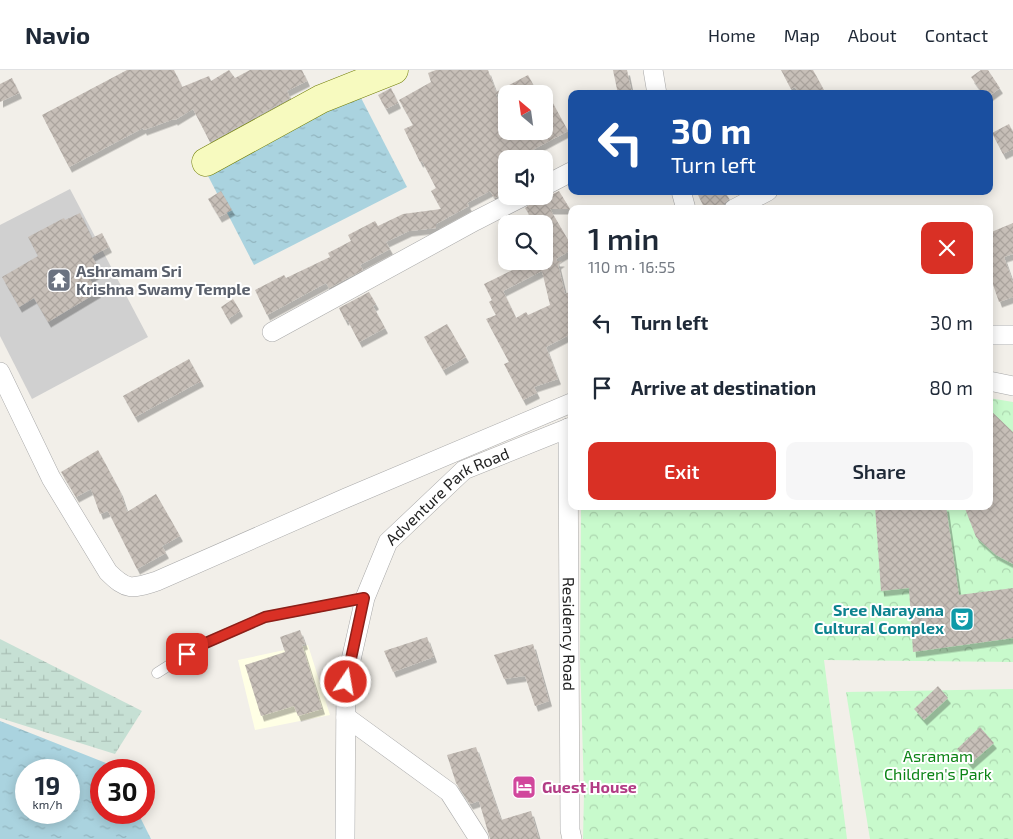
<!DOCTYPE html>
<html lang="en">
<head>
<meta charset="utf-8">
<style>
  body { margin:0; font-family:"Exo 2",sans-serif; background:#f6f6f7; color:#1f2937; height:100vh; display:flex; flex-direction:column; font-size:19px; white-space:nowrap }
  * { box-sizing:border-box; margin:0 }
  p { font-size:16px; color:#747a83 }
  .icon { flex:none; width:28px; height:28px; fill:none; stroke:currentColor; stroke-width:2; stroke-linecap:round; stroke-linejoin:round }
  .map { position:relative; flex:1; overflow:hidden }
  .panel { position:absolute; left:568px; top:135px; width:425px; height:305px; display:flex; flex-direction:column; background:#fff; border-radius:10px; box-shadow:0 2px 12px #0003 }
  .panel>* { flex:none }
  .hud { position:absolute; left:568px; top:20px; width:425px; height:105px; border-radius:10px; box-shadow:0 2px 12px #0003; background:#1a4fa0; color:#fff; overflow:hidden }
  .needle { width:32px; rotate:331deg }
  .fabs { position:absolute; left:498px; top:15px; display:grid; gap:10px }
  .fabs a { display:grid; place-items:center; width:55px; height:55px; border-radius:10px; background:#fff; box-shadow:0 2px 12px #0003; font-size:25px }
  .speed { position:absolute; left:15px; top:689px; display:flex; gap:10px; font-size:25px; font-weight:700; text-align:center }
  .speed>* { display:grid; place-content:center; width:65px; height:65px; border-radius:50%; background:#fff; box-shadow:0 2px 12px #0003; line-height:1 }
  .speed small { font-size:12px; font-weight:400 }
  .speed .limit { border:8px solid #d22; background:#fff; color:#111 }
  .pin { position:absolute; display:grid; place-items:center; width:42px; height:42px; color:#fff; margin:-21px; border-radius:10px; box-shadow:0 2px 8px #0006 }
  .me { position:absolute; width:55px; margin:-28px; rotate:12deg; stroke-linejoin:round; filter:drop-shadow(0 0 4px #0008) }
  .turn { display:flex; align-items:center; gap:18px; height:105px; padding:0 20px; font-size:22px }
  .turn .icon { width:65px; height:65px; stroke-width:2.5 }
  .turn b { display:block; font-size:35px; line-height:42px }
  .round { display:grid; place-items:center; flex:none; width:52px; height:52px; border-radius:10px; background:#f6f6f7 }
  .summary { display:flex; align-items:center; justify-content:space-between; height:85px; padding:0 20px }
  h1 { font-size:30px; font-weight:600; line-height:38px }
  .action { display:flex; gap:10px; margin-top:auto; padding:10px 20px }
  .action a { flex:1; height:58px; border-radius:10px; background:#d93025; color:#fff; font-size:20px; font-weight:600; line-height:58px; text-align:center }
  .action a+a { background:#f6f6f7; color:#1f2937 }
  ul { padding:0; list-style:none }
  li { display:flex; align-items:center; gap:15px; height:65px; padding:0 20px }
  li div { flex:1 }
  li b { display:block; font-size:19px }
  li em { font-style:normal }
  header { display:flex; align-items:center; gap:30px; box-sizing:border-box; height:70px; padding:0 25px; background:#fff; border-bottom:1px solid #e0e1e3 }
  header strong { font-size:24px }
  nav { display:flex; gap:28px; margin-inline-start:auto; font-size:18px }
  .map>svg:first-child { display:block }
  .education { fill:#ffffe5 }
  .religious { fill:#d0d0d0 }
  .wetland { fill:url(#wetland-marsh) }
  .park { fill:url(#park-crowns) }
  .water { fill:url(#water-ripples); fill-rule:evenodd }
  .building { fill:url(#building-cross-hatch); fill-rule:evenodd; filter:url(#shadow) }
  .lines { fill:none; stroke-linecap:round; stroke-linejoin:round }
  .lane-casing { stroke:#a9a9a9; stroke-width:11 }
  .street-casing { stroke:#a9a9a9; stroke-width:20 }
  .secondary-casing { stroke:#707d05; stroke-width:29 }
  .lane { stroke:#fff; stroke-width:10 }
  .street { stroke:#fff; stroke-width:19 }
  .secondary { stroke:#f7fabf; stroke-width:28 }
  .route-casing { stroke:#8d1f18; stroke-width:12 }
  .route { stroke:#d93025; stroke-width:9 }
  .labels { text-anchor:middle; stroke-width:4; stroke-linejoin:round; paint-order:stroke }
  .worship-label { font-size:16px; font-weight:bold; fill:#5b616d; stroke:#fff; text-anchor:start }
  .street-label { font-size:16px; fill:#222; stroke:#fff }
  .culture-label { font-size:16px; font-weight:bold; fill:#0d838f; stroke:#fff; text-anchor:end }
  .park-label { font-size:16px; fill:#0c8416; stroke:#fff }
  .hotel-label { font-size:16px; font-weight:bold; fill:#b23c85; stroke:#fff; text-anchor:start }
</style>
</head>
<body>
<header>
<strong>Navio</strong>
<nav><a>Home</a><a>Map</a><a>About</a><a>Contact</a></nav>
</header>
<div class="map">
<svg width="1013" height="769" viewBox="0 0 1013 769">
  <defs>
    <pattern id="wetland-marsh" width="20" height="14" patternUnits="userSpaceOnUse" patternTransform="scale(1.25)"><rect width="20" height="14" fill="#c6e0d4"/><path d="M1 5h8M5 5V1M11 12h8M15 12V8" fill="none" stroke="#aac0b6"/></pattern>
    <pattern id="park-crowns" width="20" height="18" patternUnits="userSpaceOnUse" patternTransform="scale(1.25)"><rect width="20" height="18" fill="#c8facc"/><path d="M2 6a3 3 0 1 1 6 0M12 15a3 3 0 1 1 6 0" fill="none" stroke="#acd6af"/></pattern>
    <pattern id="water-ripples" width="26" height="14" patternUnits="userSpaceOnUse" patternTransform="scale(1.25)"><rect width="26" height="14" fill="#aad3df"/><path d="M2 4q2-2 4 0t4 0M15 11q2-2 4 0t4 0" fill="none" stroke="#92b5bf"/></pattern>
    <pattern id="building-cross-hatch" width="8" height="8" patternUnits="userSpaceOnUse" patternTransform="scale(1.25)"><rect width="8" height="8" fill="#c7bfb8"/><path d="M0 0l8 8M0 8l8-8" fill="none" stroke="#aba49e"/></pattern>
    <filter id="shadow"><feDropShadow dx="3" dy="5.5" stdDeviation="0" flood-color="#0004"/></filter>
  </defs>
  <rect width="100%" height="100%" fill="#f2efe9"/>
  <polygon class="education" points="308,575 330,645 255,660 238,590"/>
  <polygon class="religious" points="70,119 148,267 32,329 0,266 0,155"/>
  <polygon class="wetland" points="0,569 142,641 115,684 0,648"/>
  <g class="park">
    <polygon points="989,328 1013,332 1013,592 824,590 847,769 583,769 584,723 580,585 581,436 989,436"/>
    <polygon points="1013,619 1013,769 870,769 846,622"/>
  </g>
  <g class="water">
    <polygon points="359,24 407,117 254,195 206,102"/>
    <path d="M0,651l116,46 2,3h-17v42l37,1 13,26h-151zM26,700h43v42h-43z"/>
  </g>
  <g class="building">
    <polygon points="127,0 174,0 182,17 209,6 211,11 229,0 235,8 250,0 302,0 307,11 287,21 290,28 210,72 193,39 175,50 174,49 144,60 143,58 69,97 42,45"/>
    <polygon points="436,0 488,0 496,22 528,5 538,24 496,24 506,52 506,61 544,61 544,17 568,61 527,83 530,89 506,89 506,122 495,128 490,121 467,133 469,136 436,154 436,158 409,161 386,172 390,179 360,195 363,200 329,218 326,213 267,245 255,220 284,205 286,208 330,187 328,183 351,171 348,165 375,151 378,156 403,144 441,139 431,121 436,118 422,91 420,92 404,59 413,55 399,30 431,12 428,3"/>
    <polygon points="613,0 627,0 632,24 618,24"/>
    <polygon points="781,0 813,0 826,24 799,24 795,17 791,19"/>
    <polygon points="981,0 988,0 1000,18 989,26 989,24 983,24 971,7"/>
    <polygon points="12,8 19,23 0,32 0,14"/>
    <polygon points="391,18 398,33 386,39 378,25"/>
    <polygon points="1009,54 1013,62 1013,79 1003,84 992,63"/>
    <polygon points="221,121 232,140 219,147 208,129"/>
    <path d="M559,121l11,18h-20l21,36v5l-15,9 1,2h5l-4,3 7,30 6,-3v43l-25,13 12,32 -24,8 3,6 -14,7 -19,-36 5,-2 -23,-43 10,-4 -7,-13 3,-2 -8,-16 47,-23h13v-37h-9l-10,-16 8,-6 2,-6h14zM542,201l8,34 -22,10 -2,-3 -10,6 -13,-27z"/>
    <polygon points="696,121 725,121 729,129 724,133 723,139 705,139"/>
    <polygon points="80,143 92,168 102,163 109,177 92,186 100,201 89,208 98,222 48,252 34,228 19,237 2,207 38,186 28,167 64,148 65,150"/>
    <polygon points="1013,153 1013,184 1004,187 1013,213 1013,227 999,232 989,203 989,163"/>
    <polygon points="369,222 376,234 373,236 385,258 359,272 347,249 345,250 339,238"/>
    <polygon points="233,229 240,241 228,249 221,237"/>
    <polygon points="447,254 466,287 443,300 424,267"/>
    <polygon points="189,289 201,311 135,347 123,326"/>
    <polygon points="989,339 1013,362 1013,494 996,485 976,467 964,436 989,436"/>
    <polygon points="98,380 120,421 127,442 156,424 180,466 162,476 166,483 137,499 108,441 100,444 91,419 76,427 61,402"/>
    <polygon points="875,436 946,436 959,525 1013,518 1013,568 913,582 909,518 881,521"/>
    <polygon points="300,560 305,574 302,575 322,639 298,646 294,636 261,646 245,595 285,582 280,567"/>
    <polygon points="427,567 434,587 393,602 384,581"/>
    <polygon points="533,574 549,631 535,636 525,606 504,609 494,585"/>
    <polygon points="938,616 948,628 924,650 914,639"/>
    <polygon points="980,657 994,673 970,694 957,679"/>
    <polygon points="476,677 501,750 531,741 539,769 490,769 479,731 470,734 456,713 447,685"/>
  </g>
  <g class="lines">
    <g class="lane-casing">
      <polyline id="lane" points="157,603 201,575 265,547 365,528"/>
    </g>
    <g class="street-casing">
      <g id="street">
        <polyline points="653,0 657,24"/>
        <polyline points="544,116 571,102"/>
        <polyline points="681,121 686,139"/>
        <polyline points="734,139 768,121"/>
        <polyline points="272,262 475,151 524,126"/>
        <polyline points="989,265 1013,265"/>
        <path d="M0,302l51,106 57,94c19,19 24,17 49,9l189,-83 225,-95"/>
        <polyline points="989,311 1013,316"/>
        <path id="s1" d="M568,358l2,402 2,9"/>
        <polyline points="346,647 449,722 479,769"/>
        <path id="s2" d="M345,769l1,-157 19,-84 23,-56 76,-72 107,-43"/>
      </g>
    </g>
    <g class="secondary-casing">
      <polyline id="secondary" points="206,92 321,29 394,0"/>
    </g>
    <use href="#lane" class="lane"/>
    <use href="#street" class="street"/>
    <use href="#secondary" class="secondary"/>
  </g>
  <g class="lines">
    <g class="route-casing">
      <polyline id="route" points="187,584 201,575 265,547 364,528 346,612"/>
    </g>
    <use href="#route" class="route"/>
  </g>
  <defs>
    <g id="temple-square" transform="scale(1.25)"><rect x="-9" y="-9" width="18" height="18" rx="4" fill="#6b7280" stroke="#fff"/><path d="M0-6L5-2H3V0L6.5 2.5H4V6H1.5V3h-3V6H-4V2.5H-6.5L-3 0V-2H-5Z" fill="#fff"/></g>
    <g id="theatre-square" transform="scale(1.25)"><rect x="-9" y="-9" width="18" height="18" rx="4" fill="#0f9aa8" stroke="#fff"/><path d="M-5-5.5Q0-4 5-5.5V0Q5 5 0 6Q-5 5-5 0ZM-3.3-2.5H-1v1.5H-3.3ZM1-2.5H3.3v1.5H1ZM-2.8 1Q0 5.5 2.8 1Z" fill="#fff"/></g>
    <g id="hotel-square" transform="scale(1.25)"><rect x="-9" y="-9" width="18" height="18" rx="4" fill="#d1479c" stroke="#fff"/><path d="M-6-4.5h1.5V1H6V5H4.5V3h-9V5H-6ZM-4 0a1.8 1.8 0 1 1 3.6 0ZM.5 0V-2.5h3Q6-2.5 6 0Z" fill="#fff"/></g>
  </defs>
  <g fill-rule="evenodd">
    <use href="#temple-square" x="59" y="210"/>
    <use href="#theatre-square" x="962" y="549"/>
    <use href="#hotel-square" x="524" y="717"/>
  </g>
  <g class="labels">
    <g class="worship-label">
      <text x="76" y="207">Ashramam Sri<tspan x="76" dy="18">Krishna Swamy Temple</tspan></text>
    </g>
    <g class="street-label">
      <text dy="6" stroke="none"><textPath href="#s2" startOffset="380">Adventure Park Road</textPath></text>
      <text dy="6" stroke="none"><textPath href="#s1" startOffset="206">Residency Road</textPath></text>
    </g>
    <g class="culture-label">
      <text x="944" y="546">Sree Narayana<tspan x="944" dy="18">Cultural Complex</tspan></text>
    </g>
    <g class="park-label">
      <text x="938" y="692">Asramam<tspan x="938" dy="18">Children's Park</tspan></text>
    </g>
    <g class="hotel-label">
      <text x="542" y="723">Guest House</text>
    </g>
  </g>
</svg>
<div class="fabs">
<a><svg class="needle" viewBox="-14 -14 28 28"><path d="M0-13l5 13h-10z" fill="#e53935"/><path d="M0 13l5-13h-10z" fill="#747a83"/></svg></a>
<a><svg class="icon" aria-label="sound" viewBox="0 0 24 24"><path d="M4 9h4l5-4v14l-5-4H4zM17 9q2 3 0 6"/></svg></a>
<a><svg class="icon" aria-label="search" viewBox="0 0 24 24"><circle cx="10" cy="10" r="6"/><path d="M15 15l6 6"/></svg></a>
</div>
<div class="speed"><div>19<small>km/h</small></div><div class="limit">30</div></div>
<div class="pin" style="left:187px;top:584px;background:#d93025"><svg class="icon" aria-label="arrive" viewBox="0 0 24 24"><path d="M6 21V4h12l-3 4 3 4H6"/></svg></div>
<svg class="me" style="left:346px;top:612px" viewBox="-20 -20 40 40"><circle r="17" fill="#d93025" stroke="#fff" stroke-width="3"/><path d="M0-11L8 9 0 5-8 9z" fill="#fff"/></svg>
<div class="hud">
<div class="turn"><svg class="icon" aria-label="left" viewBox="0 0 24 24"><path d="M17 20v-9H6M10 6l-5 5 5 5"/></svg><div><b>30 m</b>Turn left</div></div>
</div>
<section class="panel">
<div class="summary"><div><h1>1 min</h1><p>110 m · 16:55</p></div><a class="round" style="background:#d93025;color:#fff"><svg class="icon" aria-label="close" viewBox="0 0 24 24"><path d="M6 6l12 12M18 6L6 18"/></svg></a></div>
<ul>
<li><svg class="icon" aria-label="left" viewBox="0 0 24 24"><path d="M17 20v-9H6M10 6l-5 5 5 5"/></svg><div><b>Turn left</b></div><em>30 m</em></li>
<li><svg class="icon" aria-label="arrive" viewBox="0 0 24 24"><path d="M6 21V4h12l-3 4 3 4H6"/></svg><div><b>Arrive at destination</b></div><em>80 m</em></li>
</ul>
<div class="action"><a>Exit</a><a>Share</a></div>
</section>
</div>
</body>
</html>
